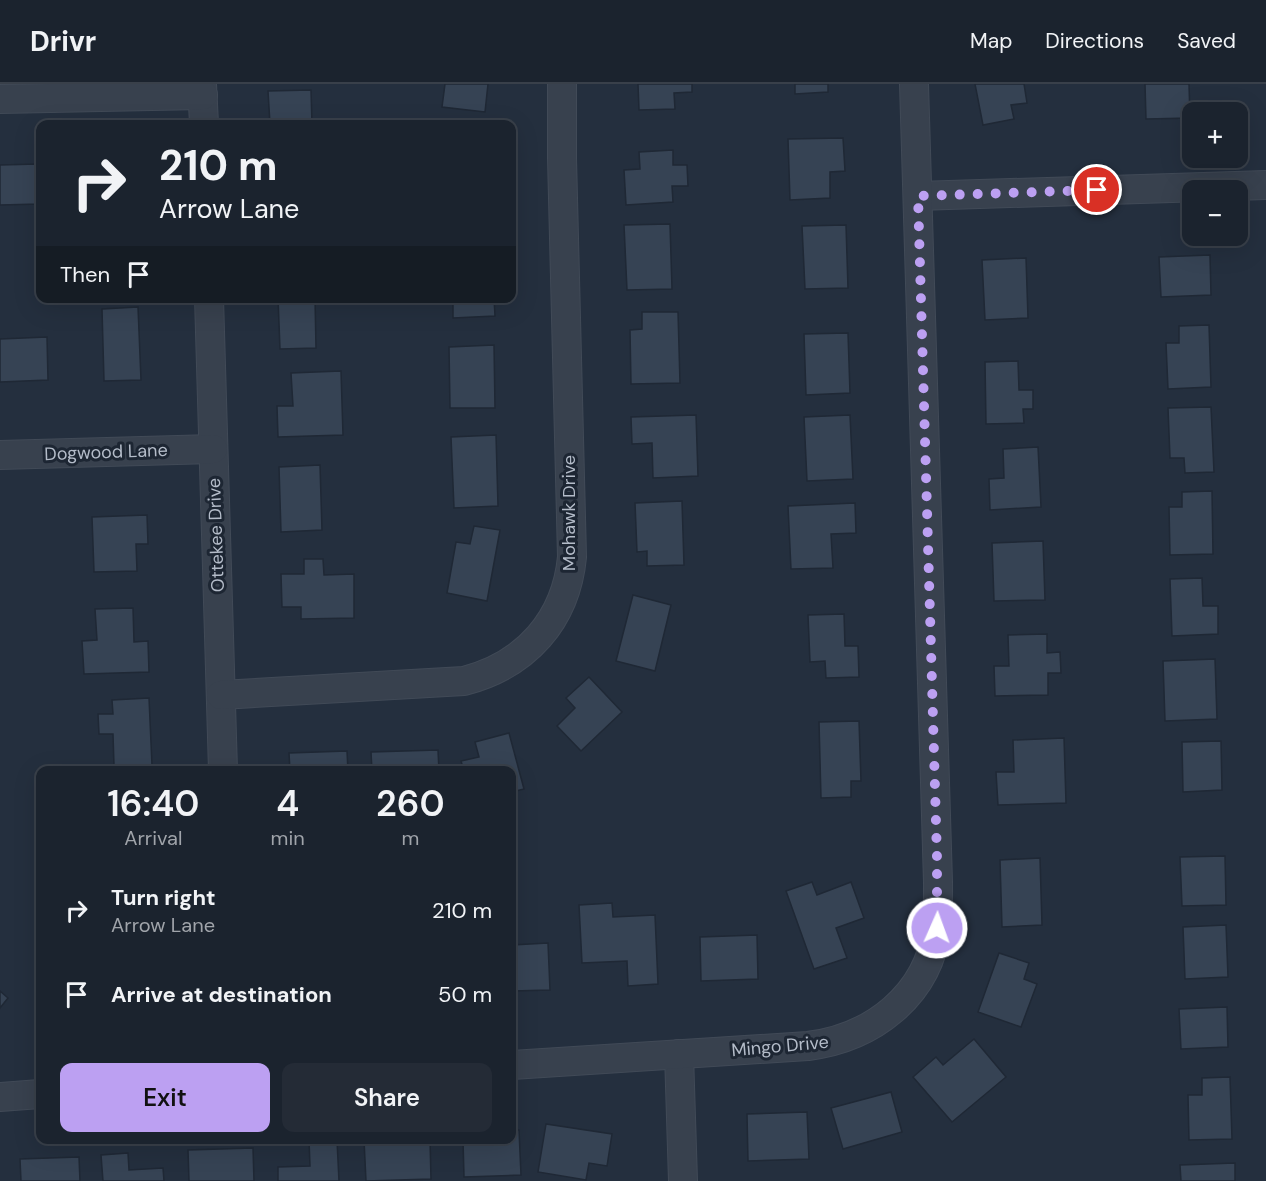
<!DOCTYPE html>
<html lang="en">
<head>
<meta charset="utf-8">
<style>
  body { margin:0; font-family:"DM Sans",sans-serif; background:#242b36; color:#f1f3f6; height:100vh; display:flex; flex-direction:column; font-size:22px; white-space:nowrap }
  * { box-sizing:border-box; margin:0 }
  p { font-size:20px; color:#a0a4aa }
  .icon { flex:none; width:33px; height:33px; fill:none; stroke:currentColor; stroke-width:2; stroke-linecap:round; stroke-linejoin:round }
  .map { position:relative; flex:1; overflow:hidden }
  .panel { position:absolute; left:36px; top:682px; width:480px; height:378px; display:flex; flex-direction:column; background:#1b232e; border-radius:12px; box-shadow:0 6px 24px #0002,0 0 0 2px #39404a }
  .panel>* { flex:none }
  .hud { position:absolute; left:36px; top:36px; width:480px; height:183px; border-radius:12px; box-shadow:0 6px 24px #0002,0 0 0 2px #39404a; background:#1b232e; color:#f1f3f6; overflow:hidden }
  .controls { position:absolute; left:1182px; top:18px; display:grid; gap:12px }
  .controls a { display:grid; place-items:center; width:66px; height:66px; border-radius:12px; background:#1b232e; box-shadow:0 6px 24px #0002,0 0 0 2px #39404a; font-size:30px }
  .pin { position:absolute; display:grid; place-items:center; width:51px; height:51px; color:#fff; margin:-26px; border:3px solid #fff; border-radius:50%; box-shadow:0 2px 6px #0007 }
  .me { position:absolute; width:66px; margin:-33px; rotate:2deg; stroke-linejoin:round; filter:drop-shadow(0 0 4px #0008) }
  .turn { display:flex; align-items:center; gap:21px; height:126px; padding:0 24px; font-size:27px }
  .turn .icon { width:78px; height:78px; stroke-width:2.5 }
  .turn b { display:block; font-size:42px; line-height:51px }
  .then { display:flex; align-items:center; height:57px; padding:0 24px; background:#0003; gap:12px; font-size:22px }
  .eta { display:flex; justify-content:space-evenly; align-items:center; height:102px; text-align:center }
  .eta b { font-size:36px; font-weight:600; line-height:42px }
  .cta { display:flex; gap:12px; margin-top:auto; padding:12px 24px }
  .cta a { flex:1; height:69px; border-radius:12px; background:#bca0f2; color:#111; font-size:24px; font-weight:600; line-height:69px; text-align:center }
  .cta a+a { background:#242b36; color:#f1f3f6 }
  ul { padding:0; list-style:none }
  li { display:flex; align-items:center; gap:18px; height:84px; padding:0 24px }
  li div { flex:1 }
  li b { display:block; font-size:22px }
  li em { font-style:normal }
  header { display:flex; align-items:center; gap:36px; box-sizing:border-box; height:84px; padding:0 30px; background:#1b232e; border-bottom:2px solid #39404a }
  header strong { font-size:28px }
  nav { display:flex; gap:33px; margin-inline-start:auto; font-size:21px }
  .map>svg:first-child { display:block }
  .building { fill:#364354; stroke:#1f2835; stroke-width:1.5 }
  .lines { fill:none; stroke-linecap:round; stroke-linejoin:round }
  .minor-casing { stroke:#414a57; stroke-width:30 }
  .minor { stroke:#38414e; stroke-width:28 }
  .route { stroke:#bca0f2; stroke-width:10; stroke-dasharray:0 18 }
  .labels { text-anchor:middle; stroke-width:6; stroke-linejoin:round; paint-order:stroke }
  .street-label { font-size:18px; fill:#b4bcc9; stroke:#1d2633 }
</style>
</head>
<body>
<header>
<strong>Drivr</strong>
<nav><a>Map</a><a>Directions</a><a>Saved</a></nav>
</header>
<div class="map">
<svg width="1266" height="1097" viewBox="0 0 1266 1097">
  <rect width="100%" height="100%" fill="#242f3e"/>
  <g class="building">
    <polygon points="445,0 488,0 485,28 442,23"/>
    <polygon points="638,0 692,0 692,8 674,9 675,25 639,26"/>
    <polygon points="795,0 828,0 828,8 795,10"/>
    <polygon points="975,0 1024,0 1027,19 1011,21 1014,35 983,41"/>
    <polygon points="1145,0 1189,0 1190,34 1146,35"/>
    <polygon points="311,6 312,40 270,40 268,7"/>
    <polygon points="843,54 845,87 830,88 830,114 790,116 788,55"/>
    <polygon points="673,66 673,81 687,81 688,102 672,102 673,118 626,121 624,86 640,85 639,68"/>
    <polygon points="38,80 40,120 0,121 0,81"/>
    <polygon points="670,140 672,205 627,206 624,141"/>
    <polygon points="846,141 848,204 805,205 802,142"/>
    <polygon points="1210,171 1211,211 1161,213 1159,173"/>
    <polygon points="1026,174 1028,234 985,236 982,176"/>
    <polygon points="278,214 315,214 316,264 280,265"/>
    <polygon points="453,214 494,214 495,232 453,234"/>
    <polygon points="138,223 141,296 104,297 102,225"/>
    <polygon points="642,228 678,228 680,299 631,300 630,246 642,245"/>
    <polygon points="1209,241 1211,303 1168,305 1166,259 1179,259 1179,242"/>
    <polygon points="848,249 850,309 806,311 804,250"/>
    <polygon points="47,253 48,296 0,298 0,255"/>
    <polygon points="494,261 495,324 450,324 449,263"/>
    <polygon points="1018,277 1019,306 1033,306 1033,325 1023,325 1024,339 986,340 985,278"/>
    <polygon points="341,287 343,351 278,353 277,322 293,322 291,289"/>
    <polygon points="1211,323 1214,388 1185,389 1184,374 1170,374 1168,324"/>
    <polygon points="696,331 698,392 653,394 652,359 632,360 631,333"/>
    <polygon points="850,331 853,395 807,397 804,333"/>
    <polygon points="496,351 498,422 454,424 451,353"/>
    <polygon points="1038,363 1041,423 990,426 989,395 1004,394 1003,365"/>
    <polygon points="320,381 322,446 281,448 279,383"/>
    <polygon points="1212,407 1213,470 1170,471 1169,423 1182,423 1182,408"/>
    <polygon points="682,417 684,481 647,482 647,467 637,468 635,419"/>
    <polygon points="855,419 856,449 831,450 833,484 791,485 788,422"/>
    <polygon points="147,431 148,460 136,460 137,487 94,488 92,433"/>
    <polygon points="474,442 500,446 487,517 447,509 456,458 470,460"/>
    <polygon points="1043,457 1045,516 994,517 992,459"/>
    <polygon points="304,475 323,475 324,491 354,490 354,534 301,535 301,523 282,523 281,490 304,490"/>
    <polygon points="1202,494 1203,522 1218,522 1218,550 1172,552 1170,495"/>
    <polygon points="633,511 671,521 655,587 616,577"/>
    <polygon points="133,524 134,558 148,557 149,588 84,590 82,557 97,556 95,525"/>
    <polygon points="844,530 845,562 858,562 859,593 826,594 825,577 810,578 808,531"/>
    <polygon points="1047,550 1047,569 1060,568 1061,589 1048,589 1048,611 995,612 994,582 1009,582 1008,551"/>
    <polygon points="1215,575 1217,635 1165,637 1163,577"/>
    <polygon points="589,593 622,628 581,667 557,642 575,624 566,614"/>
    <polygon points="149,614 152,681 114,682 113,650 99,650 98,630 113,630 112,616"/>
    <polygon points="859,637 861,697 851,697 851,713 821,714 819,638"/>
    <polygon points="509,649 524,705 512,708 512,687 464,687 461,677 479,673 475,658"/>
    <polygon points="1064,654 1066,719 998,721 996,688 1014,688 1013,656"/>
    <polygon points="1221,657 1222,706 1183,708 1182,658"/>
    <polygon points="438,666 439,687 372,687 371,668"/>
    <polygon points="347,667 348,687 290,687 289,669"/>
    <polygon points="1225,772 1226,821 1182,822 1180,773"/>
    <polygon points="1040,774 1042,841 1002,843 1000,776"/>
    <polygon points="812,798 817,811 851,798 864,834 836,844 847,874 814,885 786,807"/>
    <polygon points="612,819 613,833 655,831 658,900 628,902 627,877 582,879 579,821"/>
    <polygon points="1226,841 1228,893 1185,895 1183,843"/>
    <polygon points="757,851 758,895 701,897 700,853"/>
    <polygon points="548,859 550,906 512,907 512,861"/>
    <polygon points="999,869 1029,879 1024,895 1037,900 1021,943 978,928"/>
    <polygon points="0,907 8,914 0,924"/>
    <polygon points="1227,923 1228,963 1181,965 1179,925"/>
    <polygon points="974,955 1006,993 952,1038 913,993 936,973 943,981"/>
    <polygon points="1230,993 1232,1055 1189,1056 1188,1011 1202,1011 1202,994"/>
    <polygon points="891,1008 902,1048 843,1065 831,1024"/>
    <polygon points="807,1028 809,1075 748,1077 747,1030"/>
    <polygon points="546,1040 612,1050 607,1082 589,1079 586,1096 538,1088"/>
    <polygon points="512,1046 519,1046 521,1091 464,1093 463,1056 512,1056"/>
    <polygon points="309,1056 337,1056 339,1097 278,1097 278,1083 310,1082"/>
    <polygon points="364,1056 430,1056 431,1095 366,1097"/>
    <polygon points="253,1064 254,1097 189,1097 188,1066"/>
    <polygon points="128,1069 129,1086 163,1084 164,1097 103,1097 101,1071"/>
    <polygon points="79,1073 80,1097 21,1097 20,1075"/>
    <polygon points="1235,1079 1235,1097 1181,1097 1180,1081"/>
  </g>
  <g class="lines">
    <g class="minor-casing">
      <g id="minor">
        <polyline points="202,0 204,40"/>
        <polyline points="0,15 203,11"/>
        <polyline points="918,112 1266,101"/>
        <polyline points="209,214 223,687"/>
        <polyline points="0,371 213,365"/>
        <path d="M221,611l243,-14c62,-16 102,-61 108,-124l-10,-399v-74"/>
        <polyline points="679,970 683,1097"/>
        <path d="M512,981l296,-19c64,-8 120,-50 129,-118 1,-15 1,-31 1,-46l-24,-798"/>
        <polyline points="0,1013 40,1010"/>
      </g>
    </g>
    <use href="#minor" class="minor"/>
  </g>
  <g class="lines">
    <polyline class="route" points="937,844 937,774 918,112 1097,106"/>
  </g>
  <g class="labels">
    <g class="street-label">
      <text transform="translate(106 368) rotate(-2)" y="6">Dogwood Lane</text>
      <text transform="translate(569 429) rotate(-90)" y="6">Mohawk Drive</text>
      <text transform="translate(216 451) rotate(-92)" y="6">Ottekee Drive</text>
      <text transform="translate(780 962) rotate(-5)" y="6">Mingo Drive</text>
    </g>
  </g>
</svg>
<div class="controls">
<a>+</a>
<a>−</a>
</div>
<div class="pin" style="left:1097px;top:106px;background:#d93025"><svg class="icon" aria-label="arrive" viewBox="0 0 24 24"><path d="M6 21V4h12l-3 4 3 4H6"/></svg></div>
<svg class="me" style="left:937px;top:844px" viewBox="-20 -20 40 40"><circle r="17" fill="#bca0f2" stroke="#fff" stroke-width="3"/><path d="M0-11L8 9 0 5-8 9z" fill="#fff"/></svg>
<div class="hud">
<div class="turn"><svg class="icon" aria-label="right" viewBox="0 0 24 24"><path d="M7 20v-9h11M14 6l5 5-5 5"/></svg><div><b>210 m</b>Arrow Lane</div></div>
<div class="then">Then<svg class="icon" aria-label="arrive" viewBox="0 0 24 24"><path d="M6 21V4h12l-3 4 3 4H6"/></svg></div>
</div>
<section class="panel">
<div class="eta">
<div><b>16:40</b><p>Arrival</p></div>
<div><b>4</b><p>min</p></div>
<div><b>260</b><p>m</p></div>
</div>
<ul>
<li><svg class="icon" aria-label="right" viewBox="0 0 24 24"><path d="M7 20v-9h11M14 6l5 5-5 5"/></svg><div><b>Turn right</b><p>Arrow Lane</p></div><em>210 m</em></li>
<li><svg class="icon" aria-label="arrive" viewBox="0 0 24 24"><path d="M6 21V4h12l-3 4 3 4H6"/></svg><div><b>Arrive at destination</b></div><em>50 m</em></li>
</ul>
<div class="cta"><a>Exit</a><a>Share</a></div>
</section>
</div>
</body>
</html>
